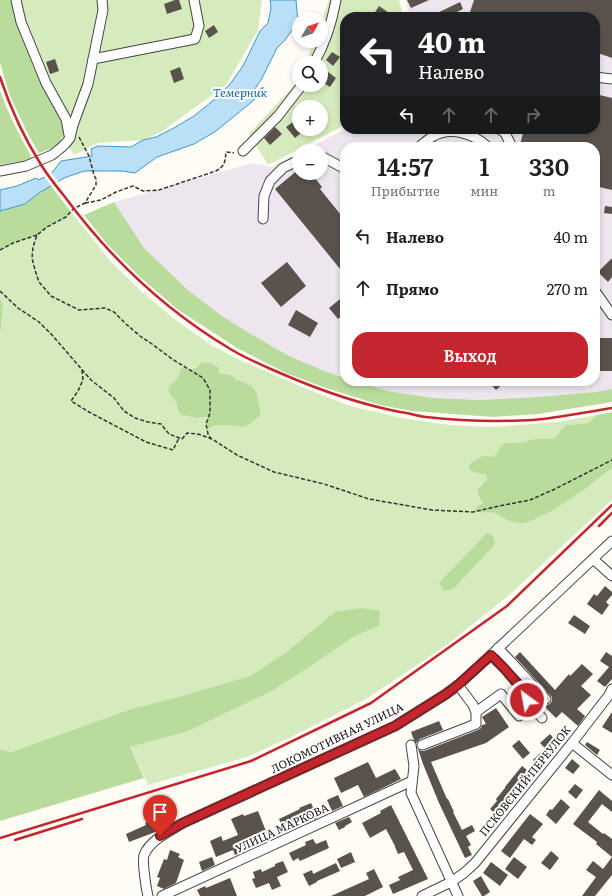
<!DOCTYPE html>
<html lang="ru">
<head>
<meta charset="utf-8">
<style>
  body { margin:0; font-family:Literata,serif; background:#f6f6f6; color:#202124; height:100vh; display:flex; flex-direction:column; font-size:15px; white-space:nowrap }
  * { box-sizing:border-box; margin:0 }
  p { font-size:13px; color:#757577 }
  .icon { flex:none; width:22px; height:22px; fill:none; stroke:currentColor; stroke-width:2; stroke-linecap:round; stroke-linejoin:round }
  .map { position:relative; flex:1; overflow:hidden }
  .sheet { position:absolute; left:340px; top:142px; width:260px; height:244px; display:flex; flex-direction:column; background:#fff; border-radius:16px; box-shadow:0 2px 6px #0003 }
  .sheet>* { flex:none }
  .hud { position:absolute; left:340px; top:12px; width:260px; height:122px; border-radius:16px; box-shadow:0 2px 6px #0003; background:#202124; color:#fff; overflow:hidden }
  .needle { width:26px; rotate:50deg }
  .fabs { position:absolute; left:292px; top:12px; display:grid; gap:8px }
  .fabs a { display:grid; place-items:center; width:36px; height:36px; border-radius:50%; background:#fff; box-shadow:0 2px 6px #0003; font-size:20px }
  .pin { position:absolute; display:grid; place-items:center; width:34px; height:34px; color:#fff; margin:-41px -17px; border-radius:50% 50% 50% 0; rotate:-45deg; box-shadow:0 0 4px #0007 }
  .pin .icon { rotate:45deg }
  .me { position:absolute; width:44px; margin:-22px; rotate:328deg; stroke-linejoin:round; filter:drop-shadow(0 0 3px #0008) }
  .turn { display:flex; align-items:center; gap:14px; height:84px; padding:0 12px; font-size:18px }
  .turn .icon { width:52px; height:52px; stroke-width:2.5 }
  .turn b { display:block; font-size:28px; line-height:34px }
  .lanes { display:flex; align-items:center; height:38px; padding:0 12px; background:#0003; justify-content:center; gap:20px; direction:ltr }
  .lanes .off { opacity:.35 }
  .eta { display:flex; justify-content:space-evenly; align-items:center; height:68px; text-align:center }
  .eta b { font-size:24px; font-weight:600; line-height:28px }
  .action { display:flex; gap:8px; margin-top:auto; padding:8px 12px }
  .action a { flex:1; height:46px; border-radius:16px; background:#c4262e; color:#fff; font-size:16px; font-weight:600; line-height:46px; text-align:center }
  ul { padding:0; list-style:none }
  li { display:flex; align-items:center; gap:12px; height:52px; padding:0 12px }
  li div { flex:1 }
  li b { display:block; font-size:15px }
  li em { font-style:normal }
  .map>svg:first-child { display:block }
  .industrial { fill:#eee6ef }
  .green { fill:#d5ebbd; fill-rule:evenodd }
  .forest { fill:#b9dc9c }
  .water { fill:#b9e0f7; stroke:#3f96cf }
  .pier { fill:#fffdf5 }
  .building { fill:#5a524d }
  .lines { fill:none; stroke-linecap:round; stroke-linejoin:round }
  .minor-casing { stroke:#444; stroke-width:11 }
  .path { stroke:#333; stroke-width:1.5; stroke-dasharray:4 2; stroke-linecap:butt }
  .minor { stroke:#fff; stroke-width:9 }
  .rail { stroke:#c4262e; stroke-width:2.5 }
  .route-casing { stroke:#7f191e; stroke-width:10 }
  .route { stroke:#c4262e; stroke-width:7 }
  .labels { text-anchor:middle; stroke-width:4; stroke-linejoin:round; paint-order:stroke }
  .street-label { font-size:11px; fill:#111; stroke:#fff }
  .water-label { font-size:12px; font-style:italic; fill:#1768a6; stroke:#fff }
</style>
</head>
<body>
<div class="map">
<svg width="612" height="896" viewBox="0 0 612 896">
  <rect width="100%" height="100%" fill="#fffdf5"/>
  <polygon class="industrial" points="407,0 612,0 612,389 595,392 538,397 479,400 434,398 387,391 355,381 595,381 595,147 345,147 345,378 324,371 289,356 251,334 222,316 189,291 144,248 114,202 252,163 273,167 299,153 299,173 321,173 321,151 303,151 345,129 595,129 595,17 411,17 405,1"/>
  <g class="green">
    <polygon points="1,0 262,0 258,30 226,85 161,132 143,140 98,143 74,155 30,82"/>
    <path d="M329,0h70l4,17h-58v108l-77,40 -19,-31 50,-54v5h22v-22h-15l8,-22h7v-18zM299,107h22v22h-22z"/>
    <path d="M71,212l40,50 31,30 31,26 38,27 31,16 60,26 48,19 52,12 47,7 44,2 64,-5 40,-7 -4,3 -5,5 -22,2 -4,3 -5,8 -4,3h-16l-7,1 -4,2 -20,1 -4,2 -8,12 -5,-1 -11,18h7l2,6 -8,6 -1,10 5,7 -5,3 -4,6 22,1 86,-22 30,-23v32l-104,96 -64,51 -78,52 -75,38 -44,20 -99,28 -18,-38 56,-15 86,-41 40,-26 41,-28 26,-11 -90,24 -39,26 -72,21 -47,12 -120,43 -11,-3v-418l1,-2 2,-25 -3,-5v-49l13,-7 24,-8 10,-8 19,-10zM199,365h16l4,3v5l12,2 5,4 16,7 5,7 3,23 -13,10 -5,1 -12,-2h-14l-5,1 -3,-9h-5l-5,1 -21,-12 -1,-4 -8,-10 11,-16 1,-6c8,0 13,-1 19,-5z"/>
  </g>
  <g class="forest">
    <path d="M0,0h13l50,122c3,20 -7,25 -24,31l-10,-17 -19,-40 -10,-33z"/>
    <path d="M0,90c8,24 20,46 32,68l-5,2 -27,5z"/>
    <polygon points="51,186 71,212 66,217 47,227 37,235 13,243 0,250 0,211 25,204 38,193"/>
    <polygon points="114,202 144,248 189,291 222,316 251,334 289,356 324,371 345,378 345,381 355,381 387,391 434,398 479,400 538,397 595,392 612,389 612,402 538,414 493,417 412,411 380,405 323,387 286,373 237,348 177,309 140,277 107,244 84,215"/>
    <polygon points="0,299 3,304 1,329 0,331"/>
    <path d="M202,363c7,-1 12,1 17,5v5l12,2 5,4 16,7 5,7 3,17v6l-13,10 -5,1 -12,-2h-14l-9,4 -1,-5 2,-7h-5l-5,1 -16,-3 -4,-4 -2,-9 -8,-10 1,-5 7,-7 3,-4 1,-6 4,-3 5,3 6,-2z"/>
    <path d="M612,412v56l-30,23 -32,21 -24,11h-7l-10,-2 -13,-8 -23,-1 5,-6 5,-3c-8,-12 -7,-14 4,-23l-2,-6c-7,0 -13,-1 -17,-7 7,-9 15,-13 26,-10l8,-12 4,-2 20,-1 4,-2 7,-1h16l4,-3 5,-8 4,-3 22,-2 5,-5 4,-3z"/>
    <polygon points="487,533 493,536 495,544 453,589 444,591 439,583"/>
    <polygon points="361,608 380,611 379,626 353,637 312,665 272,691 186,732 130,747 144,778 0,821 0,749 11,752 131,709 178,697 250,676 289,650 335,612"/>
  </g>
  <polygon class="water" points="270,0 296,0 298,22 285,40 277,48 261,80 254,90 256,92 263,87 263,91 254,100 216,131 194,144 157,157 135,173 122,171 84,171 64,178 39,193 25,204 0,211 0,190 17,186 36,178 38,180 51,174 61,161 92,156 91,149 98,146 131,147 143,140 156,137 174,128 194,116 215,99 230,84 243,66 260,31 268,23 271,8"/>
  <polygon class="pier" points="50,171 59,183 52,187 43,175"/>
  <g class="building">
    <polygon points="175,0 179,0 182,9 167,14 164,4"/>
    <polygon points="407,0 429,0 411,8"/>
    <polygon points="474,0 612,0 612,58 595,52 595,17 475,17 469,15"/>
    <polygon points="460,2 463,9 447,17 429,17"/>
    <polygon points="379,6 395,17 372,17"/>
    <polygon points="214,25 218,32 209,38 205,31"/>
    <polygon points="332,52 340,57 333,66 326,60"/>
    <polygon points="55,59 59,71 50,74 46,62"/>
    <polygon points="180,67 184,79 174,83 170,71"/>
    <polygon points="328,72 336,78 330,87 322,82"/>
    <polygon points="595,94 612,98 612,190 595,186 595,147 530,147 520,145 524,129 595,129"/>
    <polygon points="293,122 302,132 295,138 286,127"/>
    <polygon points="275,127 282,134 270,145 264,138"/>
    <polygon points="299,169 299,173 311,173 322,187 320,189 345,220 345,275 275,189"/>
    <polygon points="605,206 612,207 612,214 604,213"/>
    <polygon points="612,258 612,277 608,282 598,272"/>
    <polygon points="287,262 306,286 281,307 261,283"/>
    <polygon points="345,295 345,313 338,319 329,308"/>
    <polygon points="296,310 318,323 310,337 288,325"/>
    <rect x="595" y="338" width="17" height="33"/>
    <polygon points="488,381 506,381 496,390"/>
    <polygon points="605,586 612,592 612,595 606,602 609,605 602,615 587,604 594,594 597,596"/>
    <polygon points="574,615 590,626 585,634 568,623"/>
    <polygon points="520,652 555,690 569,674 570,676 582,664 593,674 581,686 591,695 577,709 585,716 578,726 562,712 556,718 542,704 547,705 550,704 552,701 552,697 515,657"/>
    <polygon points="606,652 612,656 612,679 605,687 597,681 609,667 600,661"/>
    <polygon points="496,708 509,727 486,743 431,762 447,799 448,799 454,812 453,812 462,830 472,825 475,831 466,836 471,845 468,847 472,855 465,858 439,803 423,764 418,749 421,751 424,751 478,730 481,728 482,725 486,724 482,717"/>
    <polygon points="612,712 612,733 602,727"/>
    <polygon points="439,721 443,730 420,739 416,743 414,740 411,732"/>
    <polygon points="550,734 557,742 551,747 554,749 537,765 533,760 545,748 540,743"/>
    <polygon points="519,740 530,753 523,759 512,746"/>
    <polygon points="587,742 600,750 597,755 585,745"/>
    <polygon points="572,759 580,766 573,774 565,768"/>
    <polygon points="368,762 376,778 395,769 401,779 364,797 358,785 341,793 334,778"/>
    <polygon points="522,766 532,774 498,816 490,809 497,801 496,799 505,788 505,787"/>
    <polygon points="575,784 583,790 576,799 568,792"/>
    <polygon points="599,790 612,801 612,812 602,804 588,822 603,834 604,833 612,839 612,857 596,844 597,842 573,824"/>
    <polygon points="338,795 343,806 332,811 327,800"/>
    <polygon points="561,799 570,807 556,824 546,815 550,809 552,810"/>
    <polygon points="311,803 318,818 285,832 279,819 300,809 299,808"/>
    <polygon points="391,805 428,879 393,894 389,885 400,880 398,877 413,870 404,852 398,854 395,847 395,846 386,829 370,838 362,823 381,813 380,811"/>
    <polygon points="258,811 269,839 244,848 245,851 235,855 233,850 216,857 210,841 221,836 223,841 238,835 231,819 243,814 244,816"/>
    <polygon points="530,814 543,824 532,837 536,840 532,845 524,839 510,858 501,851"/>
    <polygon points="349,817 352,822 345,826 345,827 339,830 335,823"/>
    <polygon points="153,820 158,831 129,842 126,834 146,825 145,823"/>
    <polygon points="313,839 316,844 326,840 329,848 300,861 298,858 293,861 289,853 306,845 305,842"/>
    <polygon points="170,850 180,854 178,857 184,860 176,883 164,889 157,886 160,878 157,877 164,859 167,860"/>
    <polygon points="551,851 559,858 550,870 541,863"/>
    <polygon points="351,852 355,862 341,868 337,859"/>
    <polygon points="212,857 215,865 202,871 199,862"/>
    <polygon points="514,857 527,867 518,879 505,869"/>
    <polygon points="612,857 612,875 595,896 582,896 596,877 586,870 593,861 603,869"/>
    <polygon points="283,861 288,872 277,877 281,886 272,890 269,883 256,888 252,879 255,878 253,872 261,869 262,872 275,866 275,864"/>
    <polygon points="491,862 508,875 500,886 483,873"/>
    <polygon points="336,863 340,871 317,881 317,882 309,886 303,874 312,870 313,874"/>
    <polygon points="374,869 383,887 365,896 331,896 369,879 366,873"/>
    <polygon points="481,876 490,892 484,896 482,896 473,881"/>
    <polygon points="230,878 237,896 200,896 197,890 205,886 206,888"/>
  </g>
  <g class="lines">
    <g class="minor-casing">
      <g id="minor">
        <polyline points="16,0 21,22 46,83 66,119 69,135"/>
        <polyline points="93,59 195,39 199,26 194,0"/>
        <path d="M314,63c11,-19 18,-41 22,-63"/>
        <polyline points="595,77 612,79"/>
        <polyline points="499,129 505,133 512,147"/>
        <path d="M419,147c4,-3 8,-7 13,-10 18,-11 41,-4 56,10"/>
        <polyline points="243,151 278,116 302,85"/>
        <polyline points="321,156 345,169"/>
        <polyline points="0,171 26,166 52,155 62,147 66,143 70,138 73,125 88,84 103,10 102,0"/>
        <polyline points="263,219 264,196 270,181 283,168 299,160"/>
        <polyline points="595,291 612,315"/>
        <polyline points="593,559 612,576"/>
        <polyline points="498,648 546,699"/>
        <polyline points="491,655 505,669 526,694 527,700 542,718"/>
        <polyline points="476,712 501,694 519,716"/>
        <polyline points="572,743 612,775"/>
        <polyline points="411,745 414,766 411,793 458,896"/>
        <polyline points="422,745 476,724 476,712 473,705 458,685"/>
        <path d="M148,896c-2,-8 -6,-35 -4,-41 6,-15 26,-24 39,-32l212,-97 51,-32 12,-9 33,-30 121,-114"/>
        <polyline points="162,896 412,781"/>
        <polyline points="422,896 451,882 464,873 475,863 572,743 609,695 612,689"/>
      </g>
    </g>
    <g class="path">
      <polyline points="79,137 89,156 94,175 96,179 96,185 85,203 73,209 66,217 47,227 37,235 33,247 32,258 35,270 39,282 51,296 79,310 105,308 114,312 126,324 140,336 152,344 172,359 203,378 210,390 210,413 206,424 208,434 211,439"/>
      <path d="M85,203l16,-3 15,-8 17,-6 10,5 16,-1 57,-19c9,-5 9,-9 10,-19l8,1"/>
      <polyline points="0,250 13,243 37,235"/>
      <polyline points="0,291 18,308 39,322 52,335 91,380 114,398 124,411 135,418 148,422 161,424 169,434 182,439 187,433 198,434 212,439 237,455 274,472 324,484 369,499 432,510 473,512 499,506 530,500 555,489 612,460"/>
      <polyline points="82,370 83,380 78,391 71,401 89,412 146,442 173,450 179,438"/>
    </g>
    <use href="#minor" class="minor"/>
    <g class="rail">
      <path d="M0,77c10,30 23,59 40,86 7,12 16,23 25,34 45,61 101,114 167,153 15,9 32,16 48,23 39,17 79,31 120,39 9,1 17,4 26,5 35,4 71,5 107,3 26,-2 53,-8 79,-12"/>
      <polyline points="599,526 612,513"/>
      <polyline points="0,838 251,761 371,703 507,606 612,505"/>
      <polyline points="15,840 82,819"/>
    </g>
  </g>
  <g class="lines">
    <g class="route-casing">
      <polyline id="route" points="160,836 183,823 395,726 446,694 458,685 491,655 505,669 526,694 527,700"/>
    </g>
    <use href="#route" class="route"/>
  </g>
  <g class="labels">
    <g class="street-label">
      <text transform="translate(337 738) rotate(-26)" y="4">ЛОКОМОТИВНАЯ УЛИЦА</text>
      <text transform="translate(525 781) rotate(-51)" y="4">ПСКОВСКИЙ ПЕРЕУЛОК</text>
      <text transform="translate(282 828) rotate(-25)" y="4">УЛИЦА МАРКОВА</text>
    </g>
    <g class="water-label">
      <text x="240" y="97">Темерник</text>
    </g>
  </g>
</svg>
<div class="fabs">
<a><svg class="needle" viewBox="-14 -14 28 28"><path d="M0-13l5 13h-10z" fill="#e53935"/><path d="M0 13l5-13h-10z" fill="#757577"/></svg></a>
<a><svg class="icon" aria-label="search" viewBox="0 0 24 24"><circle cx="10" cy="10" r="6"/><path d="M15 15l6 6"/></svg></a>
<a>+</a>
<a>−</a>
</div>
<div class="pin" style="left:160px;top:836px;background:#d93025"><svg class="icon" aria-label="arrive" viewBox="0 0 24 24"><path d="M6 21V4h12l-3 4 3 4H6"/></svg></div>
<svg class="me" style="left:527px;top:700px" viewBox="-20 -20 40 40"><circle r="17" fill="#c4262e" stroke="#fff" stroke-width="3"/><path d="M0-11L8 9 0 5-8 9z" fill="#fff"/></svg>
<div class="hud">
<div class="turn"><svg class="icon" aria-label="left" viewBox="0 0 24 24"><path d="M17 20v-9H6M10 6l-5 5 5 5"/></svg><div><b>40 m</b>Налево</div></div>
<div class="lanes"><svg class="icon" aria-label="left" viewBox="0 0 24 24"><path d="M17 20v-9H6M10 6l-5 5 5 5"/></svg><svg class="icon off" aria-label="ahead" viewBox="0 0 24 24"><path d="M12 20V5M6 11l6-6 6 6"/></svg><svg class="icon off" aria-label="ahead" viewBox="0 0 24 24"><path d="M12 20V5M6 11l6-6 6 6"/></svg><svg class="icon off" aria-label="right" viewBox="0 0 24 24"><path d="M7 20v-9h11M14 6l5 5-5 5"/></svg></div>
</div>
<section class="sheet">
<div class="eta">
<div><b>14:57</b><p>Прибытие</p></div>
<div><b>1</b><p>мин</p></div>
<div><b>330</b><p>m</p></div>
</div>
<ul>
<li><svg class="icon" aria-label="left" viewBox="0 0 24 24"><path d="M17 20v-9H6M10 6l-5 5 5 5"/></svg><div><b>Налево</b></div><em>40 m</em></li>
<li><svg class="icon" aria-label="ahead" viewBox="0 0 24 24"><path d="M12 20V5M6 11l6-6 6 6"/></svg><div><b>Прямо</b></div><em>270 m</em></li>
</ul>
<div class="action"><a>Выход</a></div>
</section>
</div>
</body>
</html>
